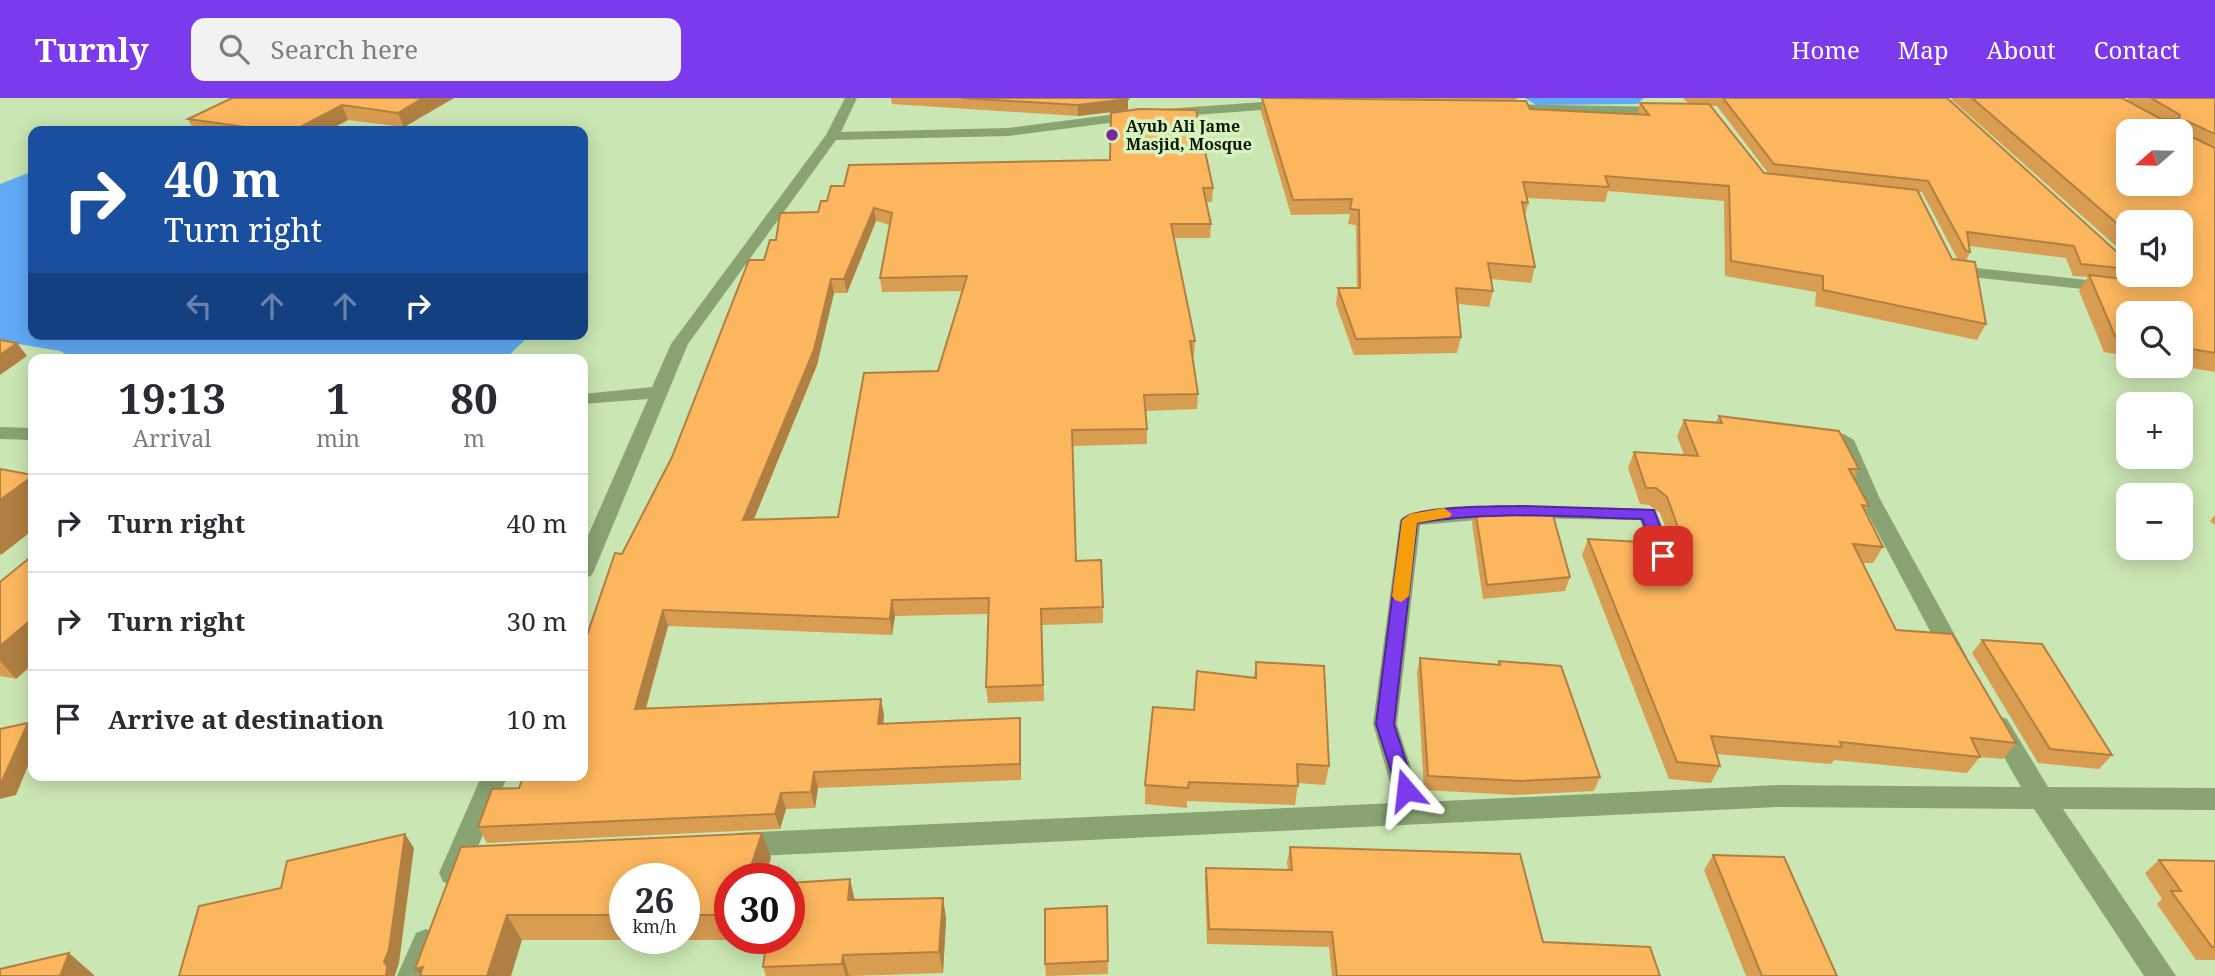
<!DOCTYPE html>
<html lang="en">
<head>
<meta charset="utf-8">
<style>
  body { margin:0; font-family:"Noto Serif",serif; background:#f2f2f3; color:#2b2b33; height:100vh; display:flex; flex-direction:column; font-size:26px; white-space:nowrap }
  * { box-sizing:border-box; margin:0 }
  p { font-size:23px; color:#7c7c81 }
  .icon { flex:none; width:38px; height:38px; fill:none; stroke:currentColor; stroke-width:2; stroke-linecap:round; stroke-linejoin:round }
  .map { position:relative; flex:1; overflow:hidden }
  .sheet { position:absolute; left:28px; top:256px; width:560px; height:427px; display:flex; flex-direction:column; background:#fff; border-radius:14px; box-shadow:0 4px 18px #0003 }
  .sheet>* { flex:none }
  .hud { position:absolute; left:28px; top:28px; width:560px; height:214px; border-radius:14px; box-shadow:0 4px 18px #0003; background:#1a4fa0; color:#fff; overflow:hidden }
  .needle { width:46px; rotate:250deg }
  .buttons { position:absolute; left:2116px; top:21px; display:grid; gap:14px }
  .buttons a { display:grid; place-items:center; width:77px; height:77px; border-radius:14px; background:#fff; box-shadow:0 4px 18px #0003; font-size:35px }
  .speed { position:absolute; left:609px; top:765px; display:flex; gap:14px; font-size:35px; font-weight:700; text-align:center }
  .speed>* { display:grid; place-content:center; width:91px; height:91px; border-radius:50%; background:#fff; box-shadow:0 4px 18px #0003; line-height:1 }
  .speed small { font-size:18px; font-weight:400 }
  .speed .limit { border:10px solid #d22; background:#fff; color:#111 }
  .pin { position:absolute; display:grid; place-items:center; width:60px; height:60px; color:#fff; margin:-30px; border-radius:14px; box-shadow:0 4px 10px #0006 }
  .me { position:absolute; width:77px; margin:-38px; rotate:343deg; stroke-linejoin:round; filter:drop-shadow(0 0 5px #0008) }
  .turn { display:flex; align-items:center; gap:24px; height:147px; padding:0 21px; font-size:32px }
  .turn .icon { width:91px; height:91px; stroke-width:2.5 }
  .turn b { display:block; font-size:49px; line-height:60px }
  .lanes { display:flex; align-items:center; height:66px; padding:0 21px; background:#0003; justify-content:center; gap:35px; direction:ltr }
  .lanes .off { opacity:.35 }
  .eta { display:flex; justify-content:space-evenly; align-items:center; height:119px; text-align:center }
  .eta b { font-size:42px; font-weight:700; line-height:49px }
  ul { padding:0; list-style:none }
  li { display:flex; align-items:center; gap:21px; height:98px; padding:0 21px; border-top:2px solid #e1e1e2 }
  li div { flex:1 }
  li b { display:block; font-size:26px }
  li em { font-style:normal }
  header { display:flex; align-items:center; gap:42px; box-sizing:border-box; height:98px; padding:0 35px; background:#7c3aed; color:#fff }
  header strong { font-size:33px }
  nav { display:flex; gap:38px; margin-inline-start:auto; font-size:24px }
  .search { width:490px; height:63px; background:#f2f2f3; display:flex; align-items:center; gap:18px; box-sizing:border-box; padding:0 24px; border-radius:14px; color:#7c7c81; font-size:26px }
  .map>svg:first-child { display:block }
  .water { fill:#61abf6 }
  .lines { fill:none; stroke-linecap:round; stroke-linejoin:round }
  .street { fill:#8aa372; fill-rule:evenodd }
  .wall { fill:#d99d51; fill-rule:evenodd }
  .shaded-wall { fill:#b07f42 }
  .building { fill:#fcb65e; stroke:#b07f42; stroke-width:2; fill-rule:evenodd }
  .route { fill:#7c3aed; stroke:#51269a; stroke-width:2 }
  .slow { fill:#f59e0b }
  .poi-dot { fill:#742a9d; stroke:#d7f3bf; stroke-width:2.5 }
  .labels { text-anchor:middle; stroke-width:7; stroke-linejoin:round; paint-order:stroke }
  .far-poi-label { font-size:16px; font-weight:bold; fill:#0f1806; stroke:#d7f3bf; text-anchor:start }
</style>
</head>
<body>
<header>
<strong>Turnly</strong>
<div class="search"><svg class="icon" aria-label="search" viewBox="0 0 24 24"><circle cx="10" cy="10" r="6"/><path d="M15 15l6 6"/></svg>Search here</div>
<nav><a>Home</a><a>Map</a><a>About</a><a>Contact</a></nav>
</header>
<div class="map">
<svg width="2215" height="878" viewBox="0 0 2215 878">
  <rect width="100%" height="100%" fill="#cae6b2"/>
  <g class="water">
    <polygon points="1525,0 1644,0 1637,6 1536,7"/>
    <polygon points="33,73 33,236 531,236 505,261 75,261 60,253 0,243 0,86"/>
  </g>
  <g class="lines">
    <g class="street">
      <polygon points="845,0 857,0 841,34 1009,30 1140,13 1290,2 1296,6 1290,10 1140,21 1009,38 836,42 688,246 594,473 591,478 583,480 583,449 648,301 583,306 583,296 652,289 671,246 826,37"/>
      <polygon points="1497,6 1665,9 1671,13 1665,17 1501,13 1495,9"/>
      <polygon points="1950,163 1958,168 2133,187 2126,177 2128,174 2128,177 2142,177 2155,193 2147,198 1952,177 1946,175 1942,168"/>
      <polygon points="0,329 33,330 33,342 0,341"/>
      <polygon points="1816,333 1844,336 1854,342 1880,401 1967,559 1963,565 1955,568 1947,565 1860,401 1837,347 1809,343 1806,339 1809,335"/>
      <polygon points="1499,407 1655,411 1674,458 1671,463 1655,463 1640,422 1499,420 1420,427 1397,626 1422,704 1778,687 2021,689 1986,628 1989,621 1998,618 2007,621 2048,689 2215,690 2215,712 2063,711 2176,878 2144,878 2034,711 1778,709 737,759 727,755 724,747 727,739 737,735 1396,705 1373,626 1400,422 1410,415"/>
      <polygon points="482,677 508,677 463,784 453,787 443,784 439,775"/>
      <polygon points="426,831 436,835 440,844 427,878 397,878 416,835"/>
    </g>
  </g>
  <g class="wall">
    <polygon points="232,0 454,0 404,29 348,22 327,33 194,33 188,21"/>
    <polygon points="891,0 1127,0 1128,12 1078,18 892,6"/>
    <path d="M1257,0h260l-1,3 14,8 107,5 3,-11h48l-5,-5h264l181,164v13h5l-3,5 21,2 -6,-7h35l-52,-53v35l-177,-158 1,-1h170l5,3 1,-3h87v274l-35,-6v-53h-52v43l-24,-4 -25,-61 9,-14 -15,-1 -7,-18 -97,-12 1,6 -4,9 20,63 -9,16 -162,-34 1,-14 -91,-16 -1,-75 -116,-10 -3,11 -78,-4 1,5 -3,14 10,50 -4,16 -40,-4 2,12 -4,16 -31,-3 3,33 -4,16 -103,2 -18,-51 2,-16h19l-1,-63 -8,-1 2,-10 -59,1 -30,-103 1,-13zM1711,8h6l51,67h-4zM1919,94h3l36,68 -6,-1z"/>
    <path d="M1213,90l-1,14h-6l5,22 -1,14h-36l21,103 -1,15h-2l6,38 -1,15 -51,2 1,18v15l-75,2 4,115 27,46v16l-61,2 2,76 -56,2 -2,-16 2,-73 -93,2 -3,19 -224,-9 -22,83 238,6 -1,9 137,-6 1,16v46l-203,8 -3,20 -29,1 -6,20 -293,14 -9,-16 41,-39 64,-13 39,-221 50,-97 92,-197 12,-20 42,-28 3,-11zM876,123l14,4 -10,53 2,14 81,-1 -25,80 -100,146 -84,2 63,-154 17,-72h13z"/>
    <polygon points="1719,318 1859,371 1854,380 1869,408 1865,414 1883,449 1873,465 1862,465 1896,532 2016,645 2003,661 1980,659 1967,675 1834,662 1831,666 1716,656 1720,668 1711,685 1669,681 1582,457 1588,441 1662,449 1673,449 1660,415 1649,407 1640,406 1628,370 1634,354 1684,357 1677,338 1684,322 1716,324"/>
    <polygon points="1475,411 1570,479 1565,493 1483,501 1472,425"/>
    <polygon points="2215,417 2215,427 2210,423"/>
    <polygon points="0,484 16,581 0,578"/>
    <polygon points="1982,542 2112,657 2099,671 2038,665 1972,555"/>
    <polygon points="1420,560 1498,567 1499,563 1600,679 1594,693 1515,697 1424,692 1417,574"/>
    <polygon points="1256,564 1329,668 1325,687 1298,685 1295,707 1187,703 1187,710 1145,706 1145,687 1194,612 1254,579"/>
    <path d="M461,749l310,11 -7,20h-34v60h15v2h-223zM625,780h59v60h-59z"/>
    <polygon points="1290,749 1543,844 1660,878 1332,878 1329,849 1207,846 1205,785 1206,770 1288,772 1287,764"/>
    <polygon points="1713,757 1837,878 1746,878 1704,772"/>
    <polygon points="2159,762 2215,763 2215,862 2196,862 2157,806 2162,801 2145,775"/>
    <polygon points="943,800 946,821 943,875 850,878 766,878 763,869 855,802"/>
    <polygon points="1107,808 1108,876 1046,878 1045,866"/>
  </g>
  <g class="shaded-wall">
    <polygon points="423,0 454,0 404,29 398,15"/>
    <polygon points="1128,1 1128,12 1078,18 1078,7"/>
    <polygon points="342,7 348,22 327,33 293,33"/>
    <polygon points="874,110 876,123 847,195 844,181"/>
    <polygon points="831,181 834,195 817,267 747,438 743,422"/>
    <polygon points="17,245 27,258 0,277 0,257"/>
    <polygon points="33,378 33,432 1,457 0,455 0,402"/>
    <polygon points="892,502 895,518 892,537 890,521"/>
    <polygon points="663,512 668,528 641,627 635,611"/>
    <polygon points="33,520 33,566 16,581 0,563 0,548"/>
    <polygon points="881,601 884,617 882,642 878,626"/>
    <polygon points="1020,620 1021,636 1021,682 1020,666"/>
    <polygon points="28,625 33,631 33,656 16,697 0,701 0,684"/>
    <polygon points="814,674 818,690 815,710 811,694"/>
    <polygon points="781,695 786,711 780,731 775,716"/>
    <polygon points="762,735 771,760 764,780 747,780"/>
    <polygon points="405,736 414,750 399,865 395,877 395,878 386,878 384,864"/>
    <polygon points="850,781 855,803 848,802"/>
    <polygon points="943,800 946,821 943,875 939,854"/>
    <polygon points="507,817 522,842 511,878 487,878"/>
    <polygon points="69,855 95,878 60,878"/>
    <polygon points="843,857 849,878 846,878 842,866"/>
    <polygon points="423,869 421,878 415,871"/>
  </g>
  <g class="building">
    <polygon points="232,0 423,0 398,15 342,7 293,33 274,33 188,21"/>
    <polygon points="962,0 1127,0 1128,1 1078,7"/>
    <polygon points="1262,0 1526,3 1530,11 1649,17 1640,5 1709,6 1764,75 1917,92 1952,161 1975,164 1986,226 1823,192 1823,178 1731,163 1729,88 1605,78 1609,89 1523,84 1528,105 1522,104 1535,169 1488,165 1493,193 1456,190 1461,239 1356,241 1338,190 1360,190 1359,112 1350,111 1352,101 1293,102"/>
    <polygon points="1723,0 1947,0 2128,164 2128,171 2081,166 2074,148 1967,134 1970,154 1966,153 1928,83 1774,66"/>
    <path d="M1972,0h150l39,21h18l1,-4 -29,-17h64v36l-28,-13 1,14 27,13v205l-35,-6v-34h-52v25l-13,-2 -26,-61 68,8 10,-6v-2h13v-53h-52v11zM2128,33h52v53h-52z"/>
    <path d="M1139,11l57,1 17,78h-10l8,36h-40l24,117h-5l8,53 -54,1 3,34 -75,1 4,131 25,-1 2,47 -62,2 2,76 -57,2 3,-89 -97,2 -2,19 -227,-9 -28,99 246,-10 -3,25 142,-6v46l-206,8 -3,20 -30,1 -6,21 -297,13 14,-38 27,-1 5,-13h59v-128l32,-94 7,1 50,-97 77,-197h15l6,-20h6l4,-27 38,-1 3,-11h6l4,-15h13l5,-21 261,-5 1,-47zM874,110l18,5 -12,65 87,-2 -29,95 -74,2 -26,144 -95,3 71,-170 17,-71h13z"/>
    <polygon points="0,242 17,245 0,257"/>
    <polygon points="1719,318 1839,333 1859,371 1849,371 1869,408 1862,407 1883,449 1853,446 1896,532 1952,536 2016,645 1971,640 1980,659 1840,644 1842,649 1711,638 1720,668 1677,664 1588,441 1659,445 1662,449 1678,449 1683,443 1667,399 1656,390 1646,390 1634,354 1698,358 1684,322 1722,325"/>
    <polygon points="0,371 33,377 33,378 0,402"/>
    <polygon points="1551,410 1570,479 1487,487 1475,411"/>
    <polygon points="33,457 33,520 0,548 0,484"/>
    <polygon points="1982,542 2042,546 2112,657 2050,651"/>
    <polygon points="1420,560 1500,567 1499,563 1561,568 1600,679 1520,683 1428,678"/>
    <polygon points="1256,564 1324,568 1329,668 1297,666 1298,688 1189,684 1188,690 1145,687 1153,609 1194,612 1197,573 1256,580"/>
    <polygon points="28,625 2,683 0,684 0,631"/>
    <polygon points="762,735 747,780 730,780 730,817 684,817 684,780 625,780 625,817 507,817 487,878 420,878 423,869 415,871 461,749"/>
    <polygon points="405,736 389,852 384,864 387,868 386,878 179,878 199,808 281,790 287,763"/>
    <polygon points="1290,749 1520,756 1543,844 1650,849 1660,878 1337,878 1332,834 1209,831 1206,770 1292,772"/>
    <polygon points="1713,757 1784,759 1837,878 1762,878"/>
    <polygon points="2159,762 2215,763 2215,849 2212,849 2171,793 2181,793"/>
    <polygon points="850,781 848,802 943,800 939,854 843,857 842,866 763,869 767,840 789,840 789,785"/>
    <polygon points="1107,808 1108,863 1045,866 1045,811"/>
    <polygon points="69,855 60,878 0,878 0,871"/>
  </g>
  <path class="route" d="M1520,408l134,4 17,46 -8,5 -6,-1 -15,-41c-74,-2 -151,-9 -225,4l-23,201 21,66 -2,6h-14l-23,-72 26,-204c13,-15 96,-13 118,-14z"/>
  <polygon class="slow" points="1444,410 1452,416 1450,419 1417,425 1409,498 1401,504 1395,502 1392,498 1402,422 1410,416"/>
  <circle class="poi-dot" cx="1112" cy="37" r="7"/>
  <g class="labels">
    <g class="far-poi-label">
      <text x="1126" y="34">Ayub Ali Jame<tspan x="1126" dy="18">Masjid, Mosque</tspan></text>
    </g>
  </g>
</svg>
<div class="buttons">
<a><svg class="needle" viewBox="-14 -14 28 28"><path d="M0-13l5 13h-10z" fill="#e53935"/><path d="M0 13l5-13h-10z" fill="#7c7c81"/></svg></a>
<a><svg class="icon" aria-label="sound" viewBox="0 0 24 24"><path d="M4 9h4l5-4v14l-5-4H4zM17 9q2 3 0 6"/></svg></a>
<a><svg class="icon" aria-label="search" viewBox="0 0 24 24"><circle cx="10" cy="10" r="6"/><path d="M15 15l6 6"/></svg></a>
<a>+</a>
<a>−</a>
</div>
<div class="speed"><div>26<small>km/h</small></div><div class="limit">30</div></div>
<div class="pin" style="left:1663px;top:458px;background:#d93025"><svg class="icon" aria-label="arrive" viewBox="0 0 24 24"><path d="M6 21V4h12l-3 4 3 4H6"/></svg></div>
<svg class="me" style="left:1406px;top:692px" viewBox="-20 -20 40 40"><path d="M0-17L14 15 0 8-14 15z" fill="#7c3aed" stroke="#fff" stroke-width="4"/></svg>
<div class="hud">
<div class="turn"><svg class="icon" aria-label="right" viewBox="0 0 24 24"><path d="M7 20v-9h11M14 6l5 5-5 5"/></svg><div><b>40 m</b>Turn right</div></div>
<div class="lanes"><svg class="icon off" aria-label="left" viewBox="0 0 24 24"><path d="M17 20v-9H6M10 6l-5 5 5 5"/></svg><svg class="icon off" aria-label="ahead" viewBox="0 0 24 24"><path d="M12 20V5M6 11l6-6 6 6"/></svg><svg class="icon off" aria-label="ahead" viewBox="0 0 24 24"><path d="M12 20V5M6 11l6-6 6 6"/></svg><svg class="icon" aria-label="right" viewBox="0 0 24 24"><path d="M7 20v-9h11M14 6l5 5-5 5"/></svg></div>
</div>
<section class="sheet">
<div class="eta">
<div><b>19:13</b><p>Arrival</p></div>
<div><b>1</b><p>min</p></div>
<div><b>80</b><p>m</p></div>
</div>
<ul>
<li><svg class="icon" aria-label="right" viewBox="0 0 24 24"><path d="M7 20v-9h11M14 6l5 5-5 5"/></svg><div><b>Turn right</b></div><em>40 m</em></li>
<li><svg class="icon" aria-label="right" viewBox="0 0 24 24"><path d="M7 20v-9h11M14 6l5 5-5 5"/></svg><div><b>Turn right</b></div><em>30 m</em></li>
<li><svg class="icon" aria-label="arrive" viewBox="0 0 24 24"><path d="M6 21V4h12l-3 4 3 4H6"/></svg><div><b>Arrive at destination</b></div><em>10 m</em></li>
</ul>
</section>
</div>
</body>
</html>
